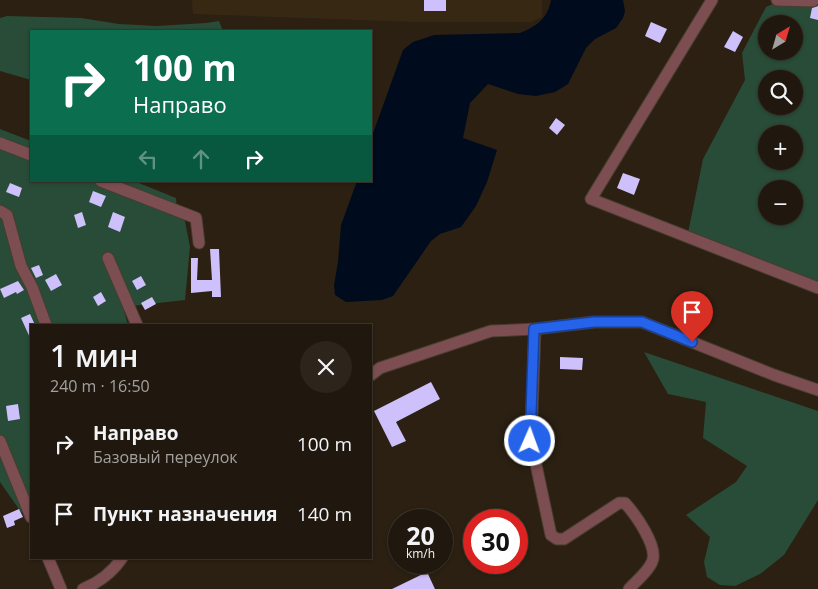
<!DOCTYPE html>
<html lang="ru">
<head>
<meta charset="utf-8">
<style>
  body { margin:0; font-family:"Open Sans",sans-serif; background:#2d251c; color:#f1f3f6; height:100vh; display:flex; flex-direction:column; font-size:19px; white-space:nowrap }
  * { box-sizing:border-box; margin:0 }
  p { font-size:16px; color:#a2a09e }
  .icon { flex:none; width:28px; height:28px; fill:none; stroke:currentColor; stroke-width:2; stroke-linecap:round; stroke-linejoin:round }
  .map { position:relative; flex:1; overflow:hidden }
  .details { position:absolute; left:30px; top:324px; width:342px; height:235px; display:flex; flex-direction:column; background:#20180e; border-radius:0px; box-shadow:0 1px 4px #0004,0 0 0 1px #3d372e }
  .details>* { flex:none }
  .banner { position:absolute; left:30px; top:30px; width:342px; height:152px; border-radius:0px; box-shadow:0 1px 4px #0004,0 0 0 1px #3d372e; background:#0b6e4f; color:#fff; overflow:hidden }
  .needle { width:32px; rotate:37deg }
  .controls { position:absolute; left:758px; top:15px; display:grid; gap:10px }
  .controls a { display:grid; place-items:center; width:45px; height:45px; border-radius:50%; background:#20180e; box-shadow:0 1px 4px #0004,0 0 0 1px #3d372e; font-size:25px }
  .speed { position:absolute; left:388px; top:509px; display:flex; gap:10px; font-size:25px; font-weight:700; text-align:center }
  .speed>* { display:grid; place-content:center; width:65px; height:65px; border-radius:50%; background:#20180e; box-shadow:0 1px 4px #0004,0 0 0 1px #3d372e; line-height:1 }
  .speed small { font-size:12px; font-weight:400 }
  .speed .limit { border:8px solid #d22; background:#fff; color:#111 }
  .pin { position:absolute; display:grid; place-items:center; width:42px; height:42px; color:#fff; margin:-51px -21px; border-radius:50% 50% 50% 0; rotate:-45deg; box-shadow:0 0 5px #0007 }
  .pin .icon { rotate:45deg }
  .me { position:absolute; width:55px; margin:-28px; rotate:2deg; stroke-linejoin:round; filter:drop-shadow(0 0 4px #0008) }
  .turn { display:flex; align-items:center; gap:18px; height:105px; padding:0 20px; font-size:22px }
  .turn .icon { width:65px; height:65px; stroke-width:2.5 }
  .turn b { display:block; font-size:35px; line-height:42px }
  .lanes { display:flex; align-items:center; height:48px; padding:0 20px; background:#0003; justify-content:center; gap:25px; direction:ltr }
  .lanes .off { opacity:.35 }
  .round { display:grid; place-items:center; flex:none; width:52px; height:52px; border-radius:26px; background:#2d251c }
  .head { display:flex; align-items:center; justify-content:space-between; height:85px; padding:0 20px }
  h1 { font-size:30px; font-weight:600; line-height:38px }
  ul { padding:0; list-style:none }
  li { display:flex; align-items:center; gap:15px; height:70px; padding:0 20px }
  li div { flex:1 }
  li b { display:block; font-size:19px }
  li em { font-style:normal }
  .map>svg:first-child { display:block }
  .built { fill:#372814 }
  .green { fill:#284c37; fill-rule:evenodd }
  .water { fill:#000b1d }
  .building { fill:#cdc0fb }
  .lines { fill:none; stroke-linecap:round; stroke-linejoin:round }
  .minor-casing { stroke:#473d2f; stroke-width:13 }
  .minor { stroke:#7d4e51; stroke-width:11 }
  .route-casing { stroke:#184099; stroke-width:12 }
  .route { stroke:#2563eb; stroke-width:9 }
</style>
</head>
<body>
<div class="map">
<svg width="818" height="589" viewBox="0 0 818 589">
  <rect width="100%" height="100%" fill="#2b2012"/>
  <polygon class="built" points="192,0 542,0 542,17 531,22 415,22 193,14"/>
  <g class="green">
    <path d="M782,0h36v283l-130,-50 15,-74 42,-79 -3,-27 24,-46zM766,24h28v27h-28zM766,79h28v27h-28zM766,134h28v27h-28zM766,189h28v27h-28z"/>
    <polygon points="7,16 81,18 119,24 157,26 206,23 219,21 223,31 31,31 31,80 0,71 0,18"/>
    <polygon points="0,129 31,141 31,181 134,181 176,198 177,211 185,221 190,247 185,300 123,307 128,325 31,325 31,514 21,512 0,482"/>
    <polygon points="644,352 818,411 818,500 784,555 760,574 735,586 720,585 707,577 704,562 710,537 686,515 736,482 747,466 703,438 706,402 668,394"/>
  </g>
  <path class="water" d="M551,0h72l2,11 -2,7 -7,10 -21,11 -9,9 -18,36 -13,8 -19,4 -18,-2 -30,-10 -18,19 -7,35 34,12 -10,32 -11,24 -15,21 -21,7 -9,7 -38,55 -11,4 -36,2 -11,-7 -1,-10 4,-23 3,-37 16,-44h14v-42l32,-89 10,-8 21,-7 86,-2c16,-6 28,-15 31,-33z"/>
  <g class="building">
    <rect x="424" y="0" width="22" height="11"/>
    <polygon points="818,6 818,20 810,18 812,8"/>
    <polygon points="651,22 667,29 660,43 645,36"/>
    <polygon points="733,31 743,37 735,52 724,47"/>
    <polygon points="556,118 565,125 557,135 549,128"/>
    <polygon points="623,173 640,179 634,195 617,188"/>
    <polygon points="10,183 22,188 19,197 6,192"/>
    <polygon points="93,191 106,196 101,207 89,202"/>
    <polygon points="82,212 86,225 78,228 74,215"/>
    <polygon points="113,212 125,217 120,232 108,227"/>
    <polygon points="210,249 219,249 221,297 212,297 212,291 191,293 191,258 198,258 197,280 212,280"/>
    <polygon points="39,265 43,275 36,278 31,268"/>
    <polygon points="56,274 62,285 51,291 45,280"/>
    <polygon points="141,276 146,285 137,290 132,281"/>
    <polygon points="18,281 24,290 17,294 16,292 4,298 0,289"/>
    <polygon points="101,292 106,301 98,306 93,297"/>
    <polygon points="152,297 156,304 145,310 141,303"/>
    <polygon points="696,300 708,301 703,320 688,322"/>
    <polygon points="30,314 35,325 31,325 31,340 21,318"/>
    <polygon points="560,357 583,358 582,370 560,369"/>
    <polygon points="431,382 440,399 396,422 406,441 392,447 374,411"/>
    <polygon points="18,404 20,419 8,421 6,406"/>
    <polygon points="19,509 23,517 14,521 15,525 7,528 3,516"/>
    <polygon points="427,572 435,589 392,589"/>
  </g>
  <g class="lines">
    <g class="minor-casing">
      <g id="minor">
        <polyline points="712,0 591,199 818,288"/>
        <polyline points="777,0 813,1"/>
        <polyline points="0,143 31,155"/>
        <polyline points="101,181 196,218 199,243"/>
        <polyline points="0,211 7,215 21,266 32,287 46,325"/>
        <polyline points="108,258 137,325"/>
        <path d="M535,329l-4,112 20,94 6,4h7l55,-36h6c10,11 34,44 27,59 -4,10 -16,19 -23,27"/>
        <polyline points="371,375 380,368 491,331 535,329 594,322 642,322 774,375 818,390"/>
        <polyline points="0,441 31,517"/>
        <polyline points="48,558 61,589"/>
        <path d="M83,589c17,-7 29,-16 39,-31"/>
      </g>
    </g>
    <use href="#minor" class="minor"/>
  </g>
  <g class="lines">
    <g class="route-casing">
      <polyline id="route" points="530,441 534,329 594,322 642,322 692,342"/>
    </g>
    <use href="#route" class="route"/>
  </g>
</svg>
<div class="controls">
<a><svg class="needle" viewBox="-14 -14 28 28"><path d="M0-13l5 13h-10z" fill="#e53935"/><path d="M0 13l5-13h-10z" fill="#a2a09e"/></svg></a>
<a><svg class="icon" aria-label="search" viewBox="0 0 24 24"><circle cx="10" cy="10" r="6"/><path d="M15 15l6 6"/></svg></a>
<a>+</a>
<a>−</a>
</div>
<div class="speed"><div>20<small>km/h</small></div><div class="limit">30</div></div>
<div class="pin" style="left:692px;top:342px;background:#d93025"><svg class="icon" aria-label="arrive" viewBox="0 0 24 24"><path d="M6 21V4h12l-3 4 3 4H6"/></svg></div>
<svg class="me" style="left:530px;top:441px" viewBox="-20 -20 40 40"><circle r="17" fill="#2563eb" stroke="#fff" stroke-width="3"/><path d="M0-11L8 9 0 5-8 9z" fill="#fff"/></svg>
<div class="banner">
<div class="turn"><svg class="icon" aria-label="right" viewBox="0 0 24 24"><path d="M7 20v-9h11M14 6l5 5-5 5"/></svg><div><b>100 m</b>Направо</div></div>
<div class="lanes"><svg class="icon off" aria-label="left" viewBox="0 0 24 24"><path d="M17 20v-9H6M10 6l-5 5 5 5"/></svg><svg class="icon off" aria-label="ahead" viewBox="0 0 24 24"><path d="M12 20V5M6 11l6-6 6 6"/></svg><svg class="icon" aria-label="right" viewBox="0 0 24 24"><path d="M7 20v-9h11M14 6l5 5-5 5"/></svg></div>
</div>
<section class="details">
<div class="head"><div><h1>1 мин</h1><p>240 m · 16:50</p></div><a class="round"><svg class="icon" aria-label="close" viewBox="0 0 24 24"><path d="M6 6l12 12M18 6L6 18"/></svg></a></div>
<ul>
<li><svg class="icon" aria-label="right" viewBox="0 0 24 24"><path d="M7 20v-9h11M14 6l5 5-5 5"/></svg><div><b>Направо</b><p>Базовый переулок</p></div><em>100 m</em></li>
<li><svg class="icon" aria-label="arrive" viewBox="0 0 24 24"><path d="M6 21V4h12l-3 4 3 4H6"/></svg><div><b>Пункт назначения</b></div><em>140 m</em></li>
</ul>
</section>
</div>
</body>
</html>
